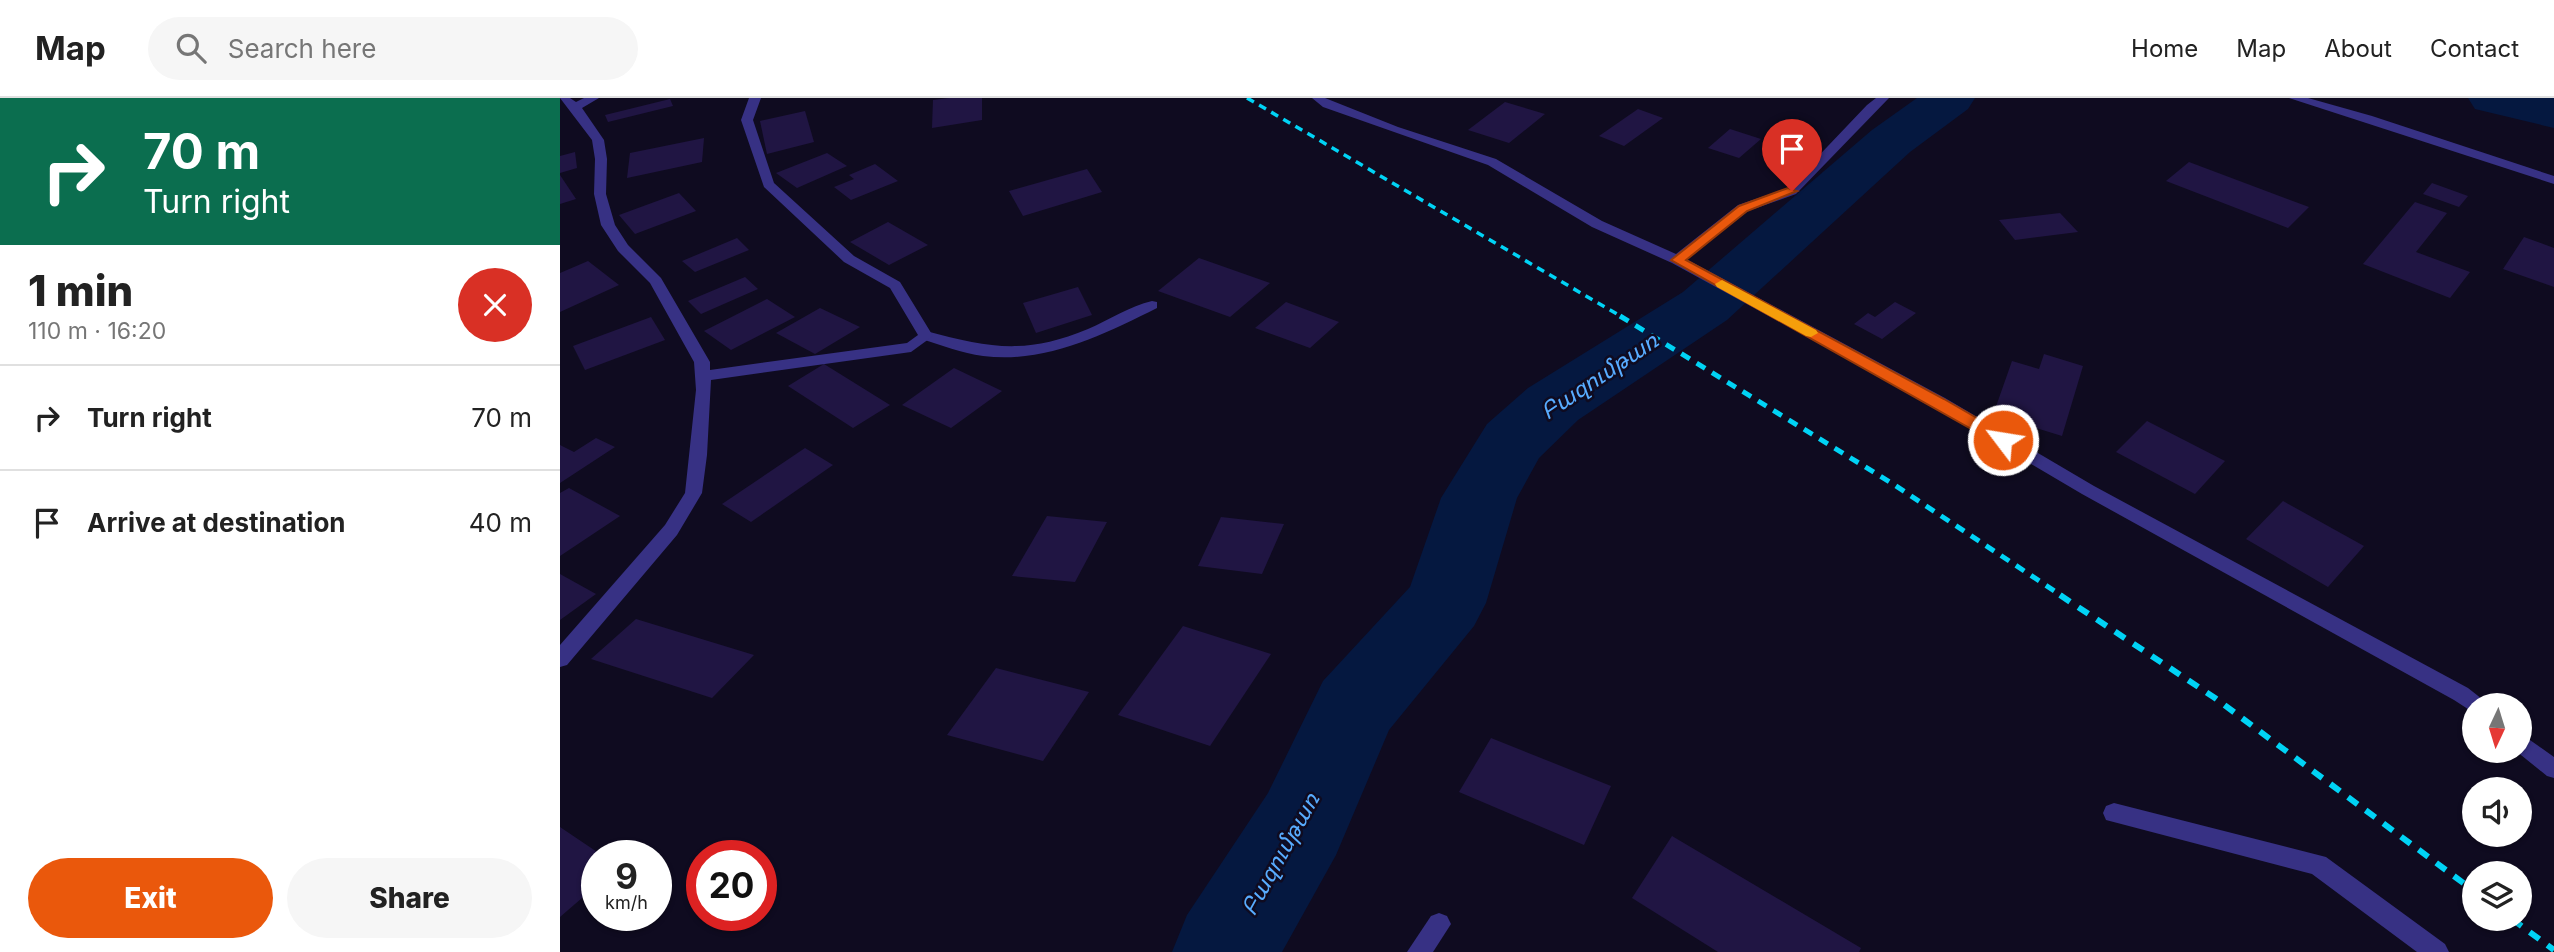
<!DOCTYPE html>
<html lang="en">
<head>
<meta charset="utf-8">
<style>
  body { margin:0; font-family:Inter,"Noto Sans Armenian",sans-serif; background:#f6f6f6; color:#222; height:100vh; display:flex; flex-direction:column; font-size:26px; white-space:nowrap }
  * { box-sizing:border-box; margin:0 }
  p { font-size:23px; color:#767676 }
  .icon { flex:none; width:38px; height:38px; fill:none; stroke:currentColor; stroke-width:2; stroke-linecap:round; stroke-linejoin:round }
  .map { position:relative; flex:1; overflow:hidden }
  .sheet { display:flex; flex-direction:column; background:#fff; width:560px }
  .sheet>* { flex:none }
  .guide { background:#0b6e4f; color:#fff; overflow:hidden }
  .needle { width:46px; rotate:184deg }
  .fabs { position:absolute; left:1902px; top:595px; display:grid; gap:14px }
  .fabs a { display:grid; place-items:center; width:70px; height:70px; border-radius:50%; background:#fff; box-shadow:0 2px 5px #0004; font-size:35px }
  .speed { position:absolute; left:21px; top:742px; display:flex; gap:14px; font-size:35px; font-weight:700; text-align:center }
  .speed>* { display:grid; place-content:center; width:91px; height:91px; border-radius:50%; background:#fff; box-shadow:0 2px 5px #0004; line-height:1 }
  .speed small { font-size:18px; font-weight:400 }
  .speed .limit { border:10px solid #d22; background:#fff; color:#111 }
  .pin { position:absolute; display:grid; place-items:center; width:60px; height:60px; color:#fff; margin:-72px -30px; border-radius:50% 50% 50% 0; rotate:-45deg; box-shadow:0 0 7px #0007 }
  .pin .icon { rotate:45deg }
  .me { position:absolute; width:77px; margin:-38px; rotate:301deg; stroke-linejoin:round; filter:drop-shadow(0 0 5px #0008) }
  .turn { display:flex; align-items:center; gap:24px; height:147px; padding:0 28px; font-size:32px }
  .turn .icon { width:91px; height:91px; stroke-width:2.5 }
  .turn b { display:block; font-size:49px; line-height:60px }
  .round { display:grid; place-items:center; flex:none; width:74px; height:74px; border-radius:37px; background:#f6f6f6 }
  .overview { display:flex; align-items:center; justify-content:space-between; height:119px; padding:0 28px }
  h1 { font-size:42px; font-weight:800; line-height:52px }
  .button { display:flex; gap:14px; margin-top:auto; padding:14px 28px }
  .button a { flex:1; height:80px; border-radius:42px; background:#ea580c; color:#fff; font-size:28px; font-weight:800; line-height:80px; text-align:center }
  .button a+a { background:#f6f6f6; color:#222 }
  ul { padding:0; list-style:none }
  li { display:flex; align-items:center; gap:21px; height:105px; padding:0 28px; border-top:2px solid #e0e0e0 }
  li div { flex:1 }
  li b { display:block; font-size:26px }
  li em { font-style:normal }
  header { display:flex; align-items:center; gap:42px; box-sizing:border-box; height:98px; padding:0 35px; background:#fff; border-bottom:2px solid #e0e0e0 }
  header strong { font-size:33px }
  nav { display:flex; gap:38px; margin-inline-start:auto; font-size:24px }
  .search { width:490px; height:63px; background:#f6f6f6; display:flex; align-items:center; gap:18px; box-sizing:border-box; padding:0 24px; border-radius:38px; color:#767676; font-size:26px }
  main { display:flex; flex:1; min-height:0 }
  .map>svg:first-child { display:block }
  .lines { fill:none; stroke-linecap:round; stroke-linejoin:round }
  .river { fill:#051840; fill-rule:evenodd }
  .building { fill:#201543 }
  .service { fill:#373184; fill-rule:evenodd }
  .minor { fill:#373184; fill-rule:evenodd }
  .tertiary { fill:#373184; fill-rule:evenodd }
  .rail-far2 { stroke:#00d3f5; stroke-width:3.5; stroke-dasharray:8 6; stroke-linecap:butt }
  .rail-far1 { stroke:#00d3f5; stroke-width:5; stroke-dasharray:10 8; stroke-linecap:butt }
  .rail { stroke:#00d3f5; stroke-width:6; stroke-dasharray:12 10; stroke-linecap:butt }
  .route { fill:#ea580c; stroke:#983908; stroke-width:2 }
  .slow { fill:#f59e0b }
  .labels { text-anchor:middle; stroke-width:5; stroke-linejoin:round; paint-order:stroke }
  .water-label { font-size:23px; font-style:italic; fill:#58acff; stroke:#0f0b20 }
</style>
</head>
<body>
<header>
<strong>Map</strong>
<div class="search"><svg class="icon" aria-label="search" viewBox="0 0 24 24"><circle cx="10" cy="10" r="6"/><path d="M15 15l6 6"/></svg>Search here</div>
<nav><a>Home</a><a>Map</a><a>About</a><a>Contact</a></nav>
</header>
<main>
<section class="sheet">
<div class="guide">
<div class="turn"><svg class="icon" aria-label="right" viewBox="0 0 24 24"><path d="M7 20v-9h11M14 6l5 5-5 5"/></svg><div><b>70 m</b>Turn right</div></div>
</div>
<div class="overview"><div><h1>1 min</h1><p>110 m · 16:20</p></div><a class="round" style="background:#d93025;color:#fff"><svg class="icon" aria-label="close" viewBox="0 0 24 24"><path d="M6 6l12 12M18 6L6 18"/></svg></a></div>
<ul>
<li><svg class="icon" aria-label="right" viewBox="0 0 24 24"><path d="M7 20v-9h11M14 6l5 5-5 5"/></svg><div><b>Turn right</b></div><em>70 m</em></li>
<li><svg class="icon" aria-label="arrive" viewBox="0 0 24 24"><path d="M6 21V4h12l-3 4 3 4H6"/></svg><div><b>Arrive at destination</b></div><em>40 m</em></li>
</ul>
<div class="button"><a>Exit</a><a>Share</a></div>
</section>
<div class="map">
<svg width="1994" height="854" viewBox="0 0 1994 854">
  <rect width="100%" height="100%" fill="#0f0b20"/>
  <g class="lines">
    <g class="river">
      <polygon points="1357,0 1415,0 1408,11 1350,54 1167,222 1018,322 979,360 957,400 926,505 914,528 829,632 776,757 722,854 612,854 627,817 708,695 763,583 850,489 881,400 927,326 968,290 1123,194 1312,32"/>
      <polygon points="1908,0 1994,0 1994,30 1915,11"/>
    </g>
  </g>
  <g class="building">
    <polygon points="389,0 422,0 422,22 372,30 373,2"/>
    <polygon points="110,1 113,8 48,24 45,17"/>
    <polygon points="945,4 985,16 949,45 908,32"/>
    <polygon points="1078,11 1103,20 1064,48 1039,38"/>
    <polygon points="245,13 254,44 207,56 200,23"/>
    <polygon points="1170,31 1201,41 1179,60 1148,50"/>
    <polygon points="144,40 142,64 67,80 70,55"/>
    <polygon points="15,54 17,70 0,75 0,58"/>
    <polygon points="267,55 287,68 237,90 216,75"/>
    <polygon points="1629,64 1749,109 1728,130 1606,83"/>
    <polygon points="315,66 338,83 291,102 274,89 294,81 289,77"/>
    <polygon points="527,71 542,94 463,118 449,93"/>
    <polygon points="0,77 16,101 0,106"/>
    <polygon points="1872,85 1908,98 1899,109 1863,96"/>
    <polygon points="119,95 136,113 75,136 59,117"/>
    <polygon points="1855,104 1887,115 1856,154 1910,174 1890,200 1803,166"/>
    <polygon points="1500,115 1518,134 1455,142 1439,122"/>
    <polygon points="328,124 368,147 329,167 290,144"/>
    <polygon points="1964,139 1994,150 1994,189 1943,171"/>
    <polygon points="177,140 189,152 135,174 122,163"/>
    <polygon points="639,160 710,185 670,219 598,193"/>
    <polygon points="28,163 59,187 0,214 0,175"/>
    <polygon points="185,179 198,191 141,216 128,203"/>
    <polygon points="518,189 532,217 476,235 463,205"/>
    <polygon points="207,201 235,219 171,252 144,233"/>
    <polygon points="726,204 779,224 750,250 695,230"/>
    <polygon points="1335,204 1356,215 1322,241 1294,226 1308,215 1315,219"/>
    <polygon points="260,210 300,229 255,256 216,235"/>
    <polygon points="91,219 105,242 25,272 13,248"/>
    <polygon points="1484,256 1523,268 1502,338 1433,317 1452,263 1479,271"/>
    <polygon points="264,266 330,307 293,330 228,288"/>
    <polygon points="394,270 442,293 391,330 342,307"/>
    <polygon points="1587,323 1665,363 1635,396 1556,354"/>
    <polygon points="36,340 55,349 0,385 0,347 14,354"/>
    <polygon points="245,350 273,367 191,424 162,406"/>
    <polygon points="9,390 60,418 0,458 0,395"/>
    <polygon points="1723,403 1804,448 1768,489 1686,441"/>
    <polygon points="487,418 547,424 515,484 452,478"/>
    <polygon points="661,419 724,426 702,476 638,468"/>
    <polygon points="0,476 36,496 0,522"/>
    <polygon points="76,521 194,557 152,600 31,561"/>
    <polygon points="623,528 711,556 650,648 558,617"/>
    <polygon points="436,570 529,594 483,663 387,637"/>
    <polygon points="931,640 1051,688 1024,747 899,694"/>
    <polygon points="0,729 43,758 37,758 37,787 0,819"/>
    <polygon points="1112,738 1301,850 1299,854 1158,854 1072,800"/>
  </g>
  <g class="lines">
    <g class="service">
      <polygon points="752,0 765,0 838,29 936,61 1042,123 1116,156 1178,107 1228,90 1307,7 1316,0 1329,0 1236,96 1188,113 1126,161 1385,300 1534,388 1908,590 1922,601 1925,607 1914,607 1914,615 1894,602 1522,396 1373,308 1112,165 1032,129 928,67 763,9"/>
      <path d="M592,203l5,1v6c-54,27 -112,56 -174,48 -21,-3 -42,-11 -62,-17l-2,-3 7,-5c64,17 99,24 162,-2 21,-9 42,-23 64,-28z"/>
      <polygon points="1960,635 1994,659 1994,680 1987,678 1956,653 1960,653"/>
    </g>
    <g class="minor">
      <polygon points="0,0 10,0 16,4 24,0 39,0 22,10 44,42 47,61 46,96 55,127 68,147 101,180 150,264 150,272 347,245 358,237 330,190 284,164 204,89 181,22 189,0 201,0 193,22 214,85 294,158 340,184 373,238 351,254 151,282 147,357 142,395 117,437 7,567 0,569 0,547 105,427 125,395 136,292 134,264 90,185 58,153 41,127 34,96 35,61 32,42"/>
      <polygon points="1554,705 1766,759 1885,846 1889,854 1857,854 1752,776 1546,722 1543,715 1546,708"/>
      <polygon points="879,815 887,818 891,826 873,854 847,854 871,818"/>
    </g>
    <polygon class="tertiary" points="1729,0 1748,0 1812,18 1994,78 1994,86"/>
    <polyline class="rail-far2" points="687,0 1062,219"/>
    <polyline class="rail-far1" points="1060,218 1333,386 1502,498"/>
    <g class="rail">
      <polyline points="1500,497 1655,600 1914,793"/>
      <polyline points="1952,821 1994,852"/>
    </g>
  </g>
  <polygon class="route" points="1228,90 1237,93 1187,113 1126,162 1384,301 1448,338 1450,342 1448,346 1438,346 1111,162 1179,108"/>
  <polygon class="slow" points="1162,182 1256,232 1258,235 1251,239 1246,238 1157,189 1155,186"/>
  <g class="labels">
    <g class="water-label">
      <text transform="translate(1039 278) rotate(-34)" y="8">Բազումթառ</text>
      <text transform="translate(720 756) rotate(-61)" y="8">Բազումթառ</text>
    </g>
  </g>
</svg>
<div class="fabs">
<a><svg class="needle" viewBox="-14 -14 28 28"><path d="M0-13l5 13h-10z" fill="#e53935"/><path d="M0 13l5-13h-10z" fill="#767676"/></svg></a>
<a><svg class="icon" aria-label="sound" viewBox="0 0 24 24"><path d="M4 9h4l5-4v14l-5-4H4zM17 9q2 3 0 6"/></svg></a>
<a><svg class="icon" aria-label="layers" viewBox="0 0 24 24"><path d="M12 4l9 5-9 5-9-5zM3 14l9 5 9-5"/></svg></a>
</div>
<div class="speed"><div>9<small>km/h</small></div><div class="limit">20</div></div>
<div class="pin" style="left:1232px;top:93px;background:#d93025"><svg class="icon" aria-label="arrive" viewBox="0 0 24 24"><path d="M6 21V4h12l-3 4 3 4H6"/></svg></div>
<svg class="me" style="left:1443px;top:342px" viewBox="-20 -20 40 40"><circle r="17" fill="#ea580c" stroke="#fff" stroke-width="3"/><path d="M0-11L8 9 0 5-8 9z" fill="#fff"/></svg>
</div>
</main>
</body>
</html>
